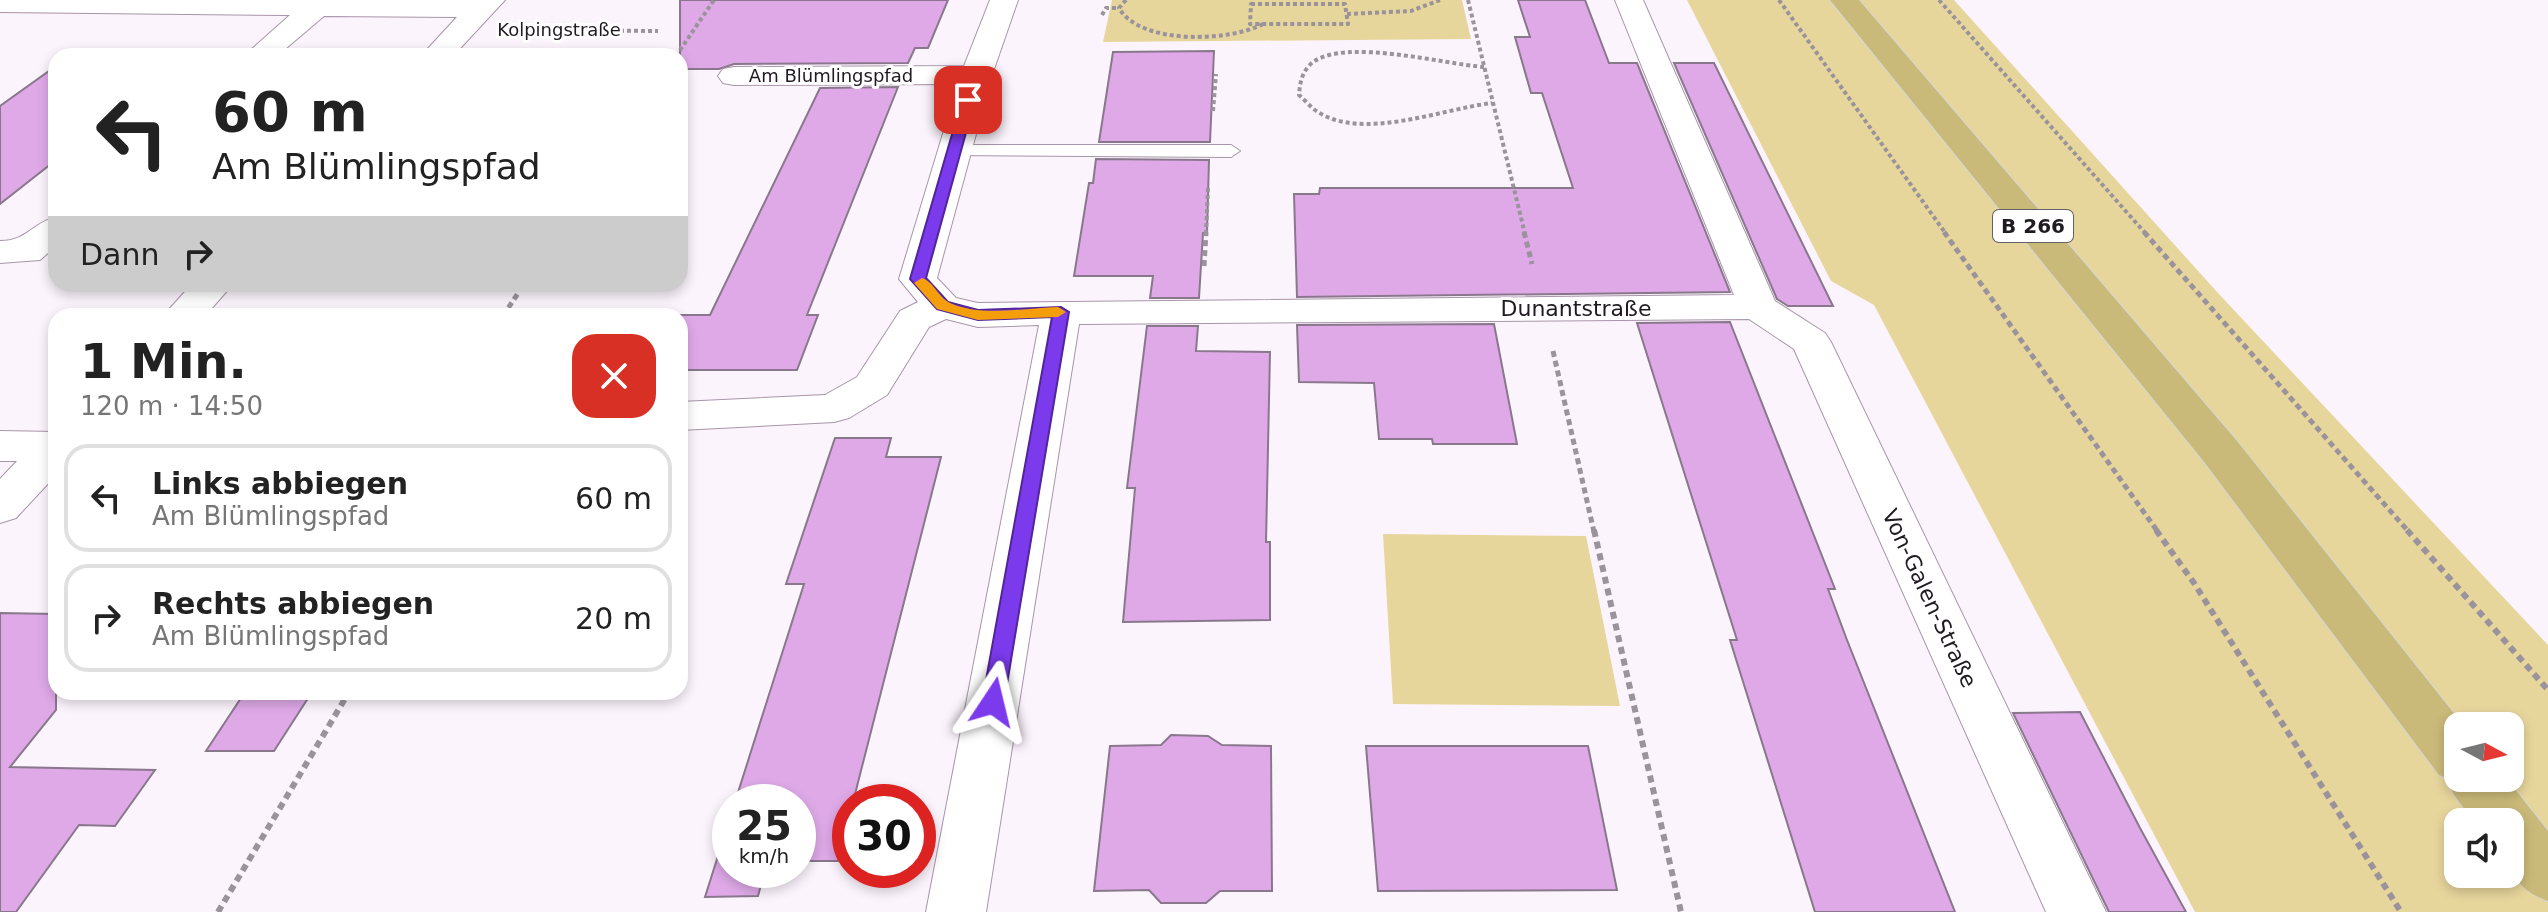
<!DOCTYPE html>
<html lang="de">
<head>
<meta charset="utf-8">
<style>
  body { margin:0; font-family:"DejaVu Sans",sans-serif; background:#f2f2f2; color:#222; height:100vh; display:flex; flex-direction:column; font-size:30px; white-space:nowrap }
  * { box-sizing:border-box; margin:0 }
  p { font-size:26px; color:#767676 }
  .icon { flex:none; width:44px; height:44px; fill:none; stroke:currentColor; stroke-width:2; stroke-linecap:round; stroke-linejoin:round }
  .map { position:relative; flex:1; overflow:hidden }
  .panel { position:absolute; left:48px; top:308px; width:640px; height:392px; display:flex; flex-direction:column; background:#fff; border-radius:24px; box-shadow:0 4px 12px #0003 }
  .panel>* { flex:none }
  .top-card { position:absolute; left:48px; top:48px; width:640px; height:244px; border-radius:24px; box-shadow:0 4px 12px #0003; background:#fff; color:#222; overflow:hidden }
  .needle { width:52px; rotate:97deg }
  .tools { position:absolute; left:2444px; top:712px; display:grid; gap:16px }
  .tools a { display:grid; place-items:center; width:80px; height:80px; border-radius:16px; background:#fff; box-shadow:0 4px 12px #0003; font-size:40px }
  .speed { position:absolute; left:712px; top:784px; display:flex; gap:16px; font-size:40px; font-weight:700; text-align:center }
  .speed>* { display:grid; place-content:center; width:104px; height:104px; border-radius:50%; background:#fff; box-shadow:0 4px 12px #0003; line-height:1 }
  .speed small { font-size:20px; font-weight:400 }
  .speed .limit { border:12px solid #d22; background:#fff; color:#111 }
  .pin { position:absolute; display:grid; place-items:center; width:68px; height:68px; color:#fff; margin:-34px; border-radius:16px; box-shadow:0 4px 12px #0006 }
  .me { position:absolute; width:88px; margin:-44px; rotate:10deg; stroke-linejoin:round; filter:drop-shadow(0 0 6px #0008) }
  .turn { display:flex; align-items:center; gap:28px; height:168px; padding:0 32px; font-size:36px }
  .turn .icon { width:104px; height:104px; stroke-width:2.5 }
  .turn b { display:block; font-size:56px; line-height:68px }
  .then { display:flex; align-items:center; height:76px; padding:0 32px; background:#0003; gap:16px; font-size:30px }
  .round { display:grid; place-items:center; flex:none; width:84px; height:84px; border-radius:24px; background:#f2f2f2 }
  .overview { display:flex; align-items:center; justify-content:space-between; height:136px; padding:0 32px }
  h1 { font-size:48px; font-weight:800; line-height:60px }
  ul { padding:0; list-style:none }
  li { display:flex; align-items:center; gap:24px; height:108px; margin:0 16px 12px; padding:0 16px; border:4px solid #e0e0e0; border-radius:24px }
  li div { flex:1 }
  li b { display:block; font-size:30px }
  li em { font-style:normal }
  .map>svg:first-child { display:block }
  .green { fill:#e7d69c; fill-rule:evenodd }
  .building { fill:#dfa9e8; stroke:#89788c; stroke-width:2 }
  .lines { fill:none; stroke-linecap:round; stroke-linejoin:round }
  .service-casing { stroke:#a795a9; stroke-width:2 }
  .minor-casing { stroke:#a795a9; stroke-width:2 }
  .primary-casing { stroke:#d7d6d7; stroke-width:2 }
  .path-far2 { stroke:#9a939b; stroke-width:4; stroke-dasharray:4 3; stroke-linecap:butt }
  .path-far1 { stroke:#9a939b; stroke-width:5; stroke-dasharray:6 4; stroke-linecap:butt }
  .path { stroke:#9a939b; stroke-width:6; stroke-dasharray:7 5; stroke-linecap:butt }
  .service { fill:#fff; fill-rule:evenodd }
  .minor { fill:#fff; fill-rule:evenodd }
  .primary { fill:#caba79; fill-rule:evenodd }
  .route { fill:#7c3aed; stroke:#51269a; stroke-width:2 }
  .slow { fill:#f59e0b }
  .labels { text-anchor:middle; stroke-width:6; stroke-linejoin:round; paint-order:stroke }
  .far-street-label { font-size:18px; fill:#201a21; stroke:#fff }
  .shield { fill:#fff; stroke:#635f64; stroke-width:2 }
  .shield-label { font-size:20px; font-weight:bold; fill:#201a21 }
  .street-label { font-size:22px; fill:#201a21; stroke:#fff }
</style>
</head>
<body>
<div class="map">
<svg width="2548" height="912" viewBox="0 0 2548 912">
  <rect width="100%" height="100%" fill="#fcf4fd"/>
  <g class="green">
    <polygon points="1112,0 1462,0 1471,39 1103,42"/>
    <path d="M1687,0h267l264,293 330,352v267h-353l-321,-607 -43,-24zM2458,726h52v52h-52zM2458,822h52v52h-52z"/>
    <polygon points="1383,534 1586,536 1620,706 1393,704"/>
  </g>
  <g class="building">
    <polygon points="680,0 948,0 928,48 915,48 908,63 734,64 719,69 680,69"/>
    <polygon points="1518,0 1585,0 1609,63 1637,63 1730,292 1297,297 1294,194 1319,194 1320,188 1573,188 1542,93 1531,93 1515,37 1530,37"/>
    <polygon points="1214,51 1210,142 1099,142 1113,52"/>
    <polygon points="1674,63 1714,63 1833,306 1788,306 1777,299"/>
    <polygon points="56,66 56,160 0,204 0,106"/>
    <polygon points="898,87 807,315 818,315 797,370 680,370 680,315 710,315 820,88"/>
    <polygon points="1096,159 1209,160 1207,233 1203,233 1199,298 1150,298 1153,276 1074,276 1089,183 1093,183"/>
    <polygon points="1730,322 1835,589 1828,589 1847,640 1955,912 1815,912 1730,640 1737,640 1637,323"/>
    <polygon points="1494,324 1517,444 1433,444 1432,439 1379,439 1374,383 1299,382 1297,325"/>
    <polygon points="1147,326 1198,326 1196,351 1270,352 1266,542 1270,542 1270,620 1123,622 1135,488 1127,488"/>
    <polygon points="835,438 891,438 886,457 941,457 853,802 850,802 838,861 798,861 798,802 735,802 804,584 786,584"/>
    <polygon points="0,613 56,614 56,710 10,767 155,770 115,826 79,825 16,912 0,912"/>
    <polygon points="245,692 312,692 274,751 206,751"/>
    <polygon points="2080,712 2140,828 2186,912 2109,912 2013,713"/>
    <polygon points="1171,735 1208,736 1222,745 1271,746 1272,891 1220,891 1206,903 1161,903 1149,890 1094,891 1110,746 1161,745"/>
    <polygon points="1366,746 1588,746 1617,890 1378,891"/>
    <polygon points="730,818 730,870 765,870 758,896 705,897"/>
  </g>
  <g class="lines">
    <g class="service-casing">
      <polygon id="service" points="954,145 1231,145 1240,151 1231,157 948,155 945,151 948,147"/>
    </g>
    <g class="minor-casing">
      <g id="minor">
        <polygon points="0,0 505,0 453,56 421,56 457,17 324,16 277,56 244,56 290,15 0,12"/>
        <polygon points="990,0 1018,0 992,75 937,278 956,298 978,303 1734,295 1615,0 1643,0 1775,301 1825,333 1831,342 2106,912 2046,912 1794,349 1749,319 1079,324 986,912 926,912 1039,325 978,327 946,319 929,327 887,395 849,418 834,422 680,430 680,402 825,395 857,377 900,311 918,302 899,279 958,84 734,85 723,83 718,76 723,69 734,67 964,66"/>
        <path d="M56,217v29l-16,14 -40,3v-22c27,0 32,-18 56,-24z"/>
        <polygon points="192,284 233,284 205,316 163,316"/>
        <polygon points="0,431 56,432 56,475 16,518 0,523 0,479 17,461 0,461"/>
      </g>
    </g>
    <g class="primary-casing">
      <path id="primary" d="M1830,0h29l378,441 227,285h-6v52h48l42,53v70c-43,-16 -38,-39 -38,-79h-36l-20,-27 -8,-17 -7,-3 -234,-312z"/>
    </g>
    <g class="path-far2">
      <path d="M1126,0l-7,8c21,37 110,34 144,16"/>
      <polyline points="1468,0 1525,234"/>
      <polyline points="1779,0 1946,234"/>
      <polyline points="1939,0 2146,234"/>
      <polygon points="1251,4 1345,4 1348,24 1250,24"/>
      <polyline points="1347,14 1411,11 1440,0"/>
      <polyline points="1102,15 1106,8 1119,8"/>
      <polyline points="522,30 658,31"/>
      <polyline points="676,56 714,0"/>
      <path d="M1484,67c-41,-3 -137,-29 -171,-5 -11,9 -13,20 -14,33 6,5 12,13 19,17 45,29 124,-3 174,-9"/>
      <polyline points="1213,111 1216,74"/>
      <polyline points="1206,234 1208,188"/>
    </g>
    <g class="path-far1">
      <polyline points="1524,232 1532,264"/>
      <polyline points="1944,232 2158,532"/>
      <polyline points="2144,232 2409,532"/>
      <polyline points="1204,266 1206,232"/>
      <polyline points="503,316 524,284"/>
      <polyline points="1553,351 1594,532"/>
    </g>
    <g class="path">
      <polyline points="1594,530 1681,912"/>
      <polyline points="2156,530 2194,583 2401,912"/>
      <polyline points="2407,530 2548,690"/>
      <polyline points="218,912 349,692"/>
    </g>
    <use href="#service" class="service"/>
    <use href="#minor" class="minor"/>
    <use href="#primary" class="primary"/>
  </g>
  <polygon class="route" points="968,96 975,100 926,278 948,302 978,310 1061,307 1069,312 1004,702 1000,708 993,711 985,708 982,702 1052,317 978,320 937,309 910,279 962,100"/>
  <path class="slow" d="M922,278c12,4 16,19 28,25 30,14 75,5 108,4l8,5 -8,5 -80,3 -41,-11 -23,-26z"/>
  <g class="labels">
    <g class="far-street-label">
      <text x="559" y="36">Kolpingstraße</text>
      <text x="831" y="82">Am Blümlingspfad</text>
    </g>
    <rect class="shield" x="1993" y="210" width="80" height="32" rx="6"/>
    <g class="shield-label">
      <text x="2033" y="233">B 266</text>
    </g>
    <g class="street-label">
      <text x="1576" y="316">Dunantstraße</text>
      <text transform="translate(1930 598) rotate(65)" y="8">Von-Galen-Straße</text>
    </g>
  </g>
</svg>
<div class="tools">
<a><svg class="needle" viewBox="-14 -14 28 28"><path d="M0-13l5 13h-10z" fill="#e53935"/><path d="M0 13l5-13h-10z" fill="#767676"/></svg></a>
<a><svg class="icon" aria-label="sound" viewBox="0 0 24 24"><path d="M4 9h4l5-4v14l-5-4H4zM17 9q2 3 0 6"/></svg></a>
</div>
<div class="speed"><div>25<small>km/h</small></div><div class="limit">30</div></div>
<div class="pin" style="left:968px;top:100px;background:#d93025"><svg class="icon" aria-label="arrive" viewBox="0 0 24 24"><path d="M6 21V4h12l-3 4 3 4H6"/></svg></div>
<svg class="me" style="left:993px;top:702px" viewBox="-20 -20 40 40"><path d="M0-17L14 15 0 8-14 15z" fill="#7c3aed" stroke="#fff" stroke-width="4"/></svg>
<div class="top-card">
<div class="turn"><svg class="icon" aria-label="left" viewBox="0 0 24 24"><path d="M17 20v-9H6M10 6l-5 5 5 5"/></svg><div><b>60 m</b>Am Blümlingspfad</div></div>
<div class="then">Dann<svg class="icon" aria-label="right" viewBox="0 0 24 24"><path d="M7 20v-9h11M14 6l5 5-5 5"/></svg></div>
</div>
<section class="panel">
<div class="overview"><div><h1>1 Min.</h1><p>120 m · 14:50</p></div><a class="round" style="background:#d93025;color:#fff"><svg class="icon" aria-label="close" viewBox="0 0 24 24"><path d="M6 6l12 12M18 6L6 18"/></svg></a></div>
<ul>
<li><svg class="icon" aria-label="left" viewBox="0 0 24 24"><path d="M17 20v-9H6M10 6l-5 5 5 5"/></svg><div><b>Links abbiegen</b><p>Am Blümlingspfad</p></div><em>60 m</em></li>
<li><svg class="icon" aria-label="right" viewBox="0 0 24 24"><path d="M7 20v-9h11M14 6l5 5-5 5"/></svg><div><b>Rechts abbiegen</b><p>Am Blümlingspfad</p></div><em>20 m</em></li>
</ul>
</section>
</div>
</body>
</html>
